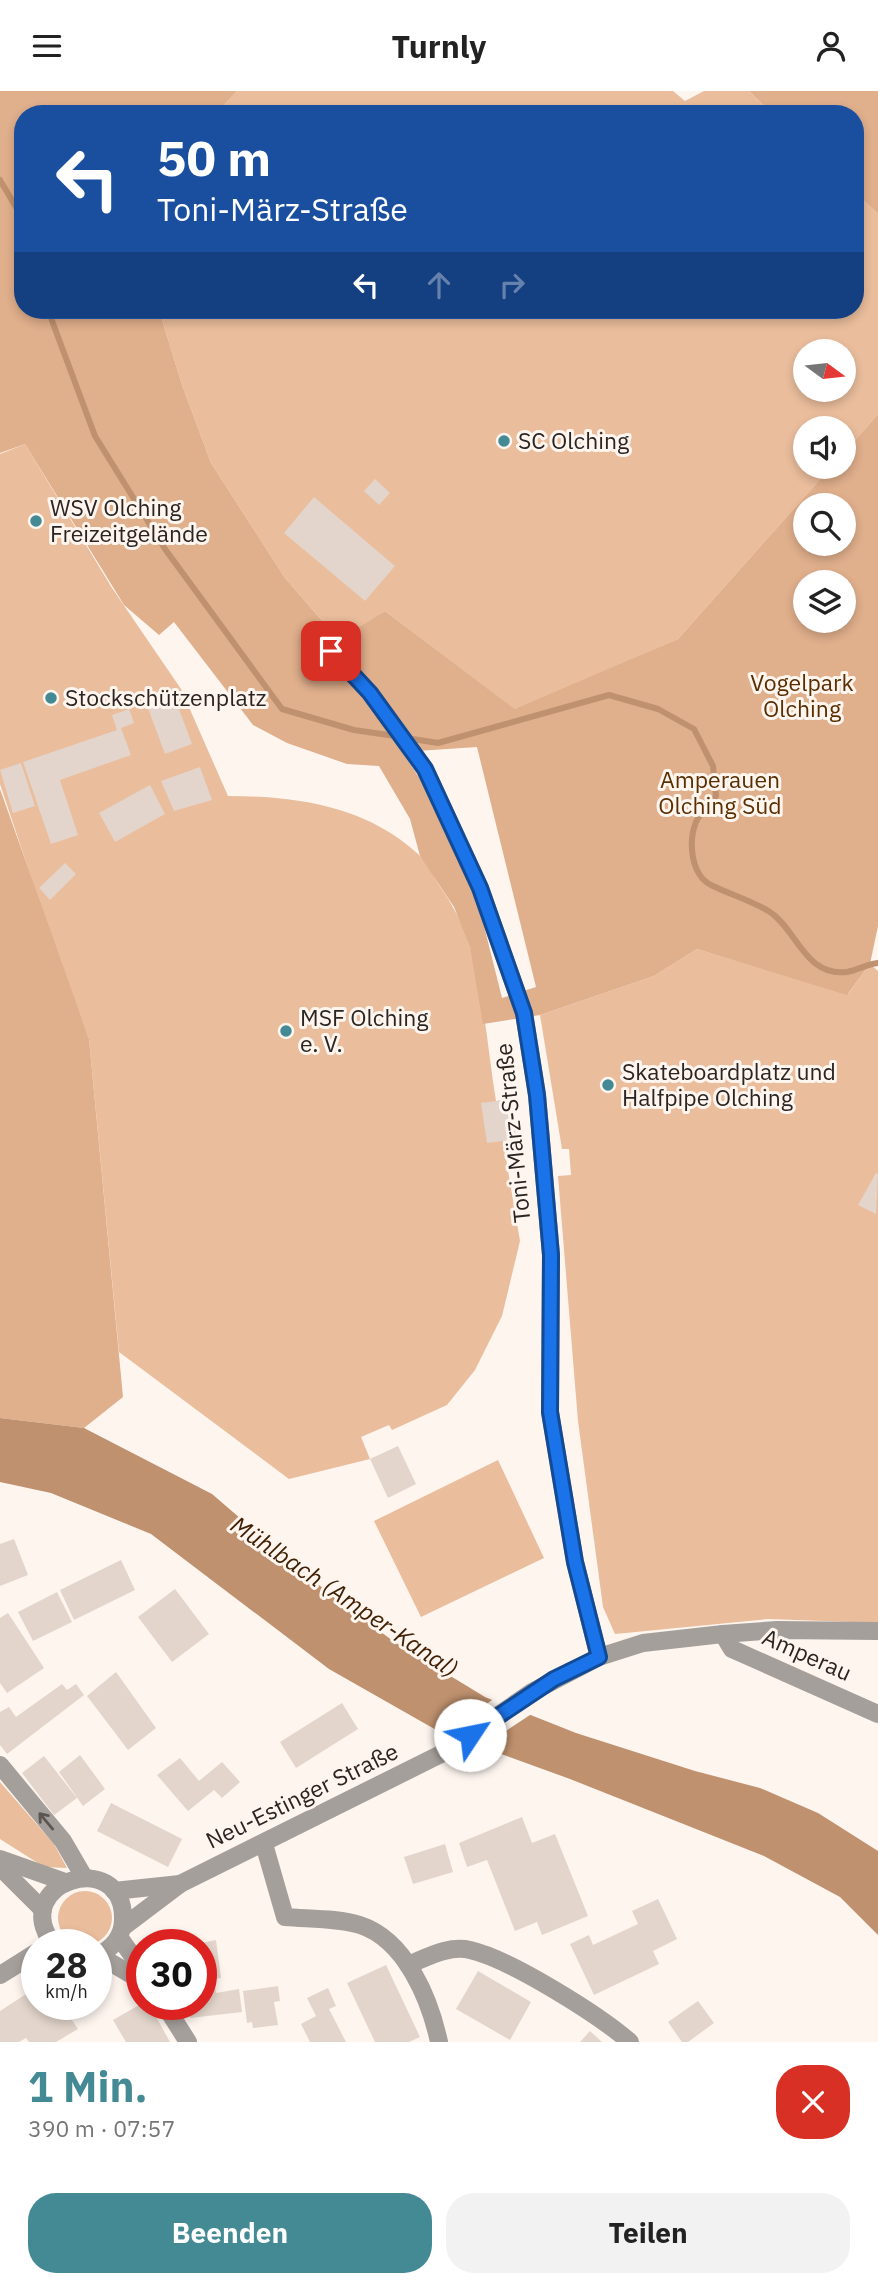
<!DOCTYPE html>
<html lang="de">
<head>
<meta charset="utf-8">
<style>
  body { margin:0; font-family:"IBM Plex Sans",sans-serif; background:#f2f2f2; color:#222; height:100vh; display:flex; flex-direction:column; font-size:26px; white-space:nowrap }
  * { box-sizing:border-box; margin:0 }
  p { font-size:23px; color:#767676 }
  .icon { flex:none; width:38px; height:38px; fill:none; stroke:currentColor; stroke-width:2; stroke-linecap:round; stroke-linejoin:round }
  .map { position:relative; height:1951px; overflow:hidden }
  .side { display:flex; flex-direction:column; background:#fff; flex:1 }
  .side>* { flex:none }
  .guide { position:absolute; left:14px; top:14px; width:850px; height:214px; border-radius:28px; box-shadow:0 4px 10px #0003; background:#1a4fa0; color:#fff; overflow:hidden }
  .needle { width:46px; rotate:105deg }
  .controls { position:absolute; left:793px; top:248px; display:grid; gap:14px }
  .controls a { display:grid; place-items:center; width:63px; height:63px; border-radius:50%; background:#fff; box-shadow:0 4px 10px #0003; font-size:35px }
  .speed { position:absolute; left:21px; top:1838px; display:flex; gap:14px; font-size:35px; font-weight:700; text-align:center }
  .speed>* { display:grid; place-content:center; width:91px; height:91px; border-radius:50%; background:#fff; box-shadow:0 4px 10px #0003; line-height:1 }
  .speed small { font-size:18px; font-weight:400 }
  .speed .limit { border:10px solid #d22; background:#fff; color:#111 }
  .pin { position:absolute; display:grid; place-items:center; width:60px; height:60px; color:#fff; margin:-30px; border-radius:14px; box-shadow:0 4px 10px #0006 }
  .me { position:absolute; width:77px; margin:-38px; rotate:56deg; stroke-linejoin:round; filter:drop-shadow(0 0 5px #0008) }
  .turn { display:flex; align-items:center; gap:24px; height:147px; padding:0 28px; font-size:32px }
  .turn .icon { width:91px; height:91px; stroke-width:2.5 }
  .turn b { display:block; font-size:49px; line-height:60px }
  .lanes { display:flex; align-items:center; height:66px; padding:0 28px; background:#0003; justify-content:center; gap:35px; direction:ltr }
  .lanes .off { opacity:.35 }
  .round { display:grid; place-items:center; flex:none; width:74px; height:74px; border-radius:28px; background:#f2f2f2 }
  .head { display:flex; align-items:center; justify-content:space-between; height:119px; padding:0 28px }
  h1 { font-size:42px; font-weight:800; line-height:52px; color:#448a94 }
  .cta { display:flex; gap:14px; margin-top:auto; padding:14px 28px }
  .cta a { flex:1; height:80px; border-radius:28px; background:#448a94; color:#fff; font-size:28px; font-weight:800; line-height:80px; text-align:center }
  .cta a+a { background:#f2f2f2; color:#222 }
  header { display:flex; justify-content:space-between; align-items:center; height:91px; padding:0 28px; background:#fff; font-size:32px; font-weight:800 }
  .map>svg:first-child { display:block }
  .green { fill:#eabd9c; fill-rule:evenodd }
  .forest { fill:#e0af8c; fill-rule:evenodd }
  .water { fill:#bf916e }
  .pier { fill:#fef5ef }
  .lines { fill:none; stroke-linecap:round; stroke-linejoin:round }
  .stream { stroke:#bf916e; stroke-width:6 }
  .building { fill:#e3d5cb }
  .minor { stroke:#a59f9b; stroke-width:18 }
  .tertiary { stroke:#a59f9b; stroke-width:18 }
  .oneway { stroke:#5b5652 }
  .route-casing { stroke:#114b97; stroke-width:18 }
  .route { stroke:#1a73e8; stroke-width:12 }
  .poi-dot { fill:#448a94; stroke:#fef5ef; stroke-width:2.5 }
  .labels { text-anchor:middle; stroke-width:6; stroke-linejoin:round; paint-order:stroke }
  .poi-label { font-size:23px; fill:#2a2522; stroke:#fef5ef; text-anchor:start }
  .park-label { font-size:23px; fill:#5a2e01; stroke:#fef5ef }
  .street-label { font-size:23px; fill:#2a2522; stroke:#fef5ef }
  .water-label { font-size:24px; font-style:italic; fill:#412105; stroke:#fef5ef }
</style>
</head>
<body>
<header><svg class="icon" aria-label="menu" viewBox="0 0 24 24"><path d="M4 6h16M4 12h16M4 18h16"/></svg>Turnly<svg class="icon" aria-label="person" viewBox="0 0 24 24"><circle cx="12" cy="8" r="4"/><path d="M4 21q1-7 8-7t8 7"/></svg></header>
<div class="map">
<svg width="878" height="1951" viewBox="0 0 878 1951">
  <rect width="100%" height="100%" fill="#fef5ef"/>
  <g class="green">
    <polygon points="237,0 673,0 685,10 704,0 749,0 773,23 216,23"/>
    <path d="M856,102l22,21v200l-34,39v-24h-39v38h26l-153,172 -162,71 -131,-99 -45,30 -55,-63 -74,-115 -29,-78 -23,-75h697zM805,261h39v38h-39z"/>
    <path d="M25,353l87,144 69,101 47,107c68,0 138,10 190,58 9,9 15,21 21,31 13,19 25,40 31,62 14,48 18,105 26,154l15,-2 6,40 -14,2 17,100 -18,75 -27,54 -28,35 -55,25 -3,-5 -28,12 9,22 -81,20 -170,-127 -30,-313 -39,-105 -50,-150v-330z"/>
    <polygon points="697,858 848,903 870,873 878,880 878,1532 768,1528 615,1543 603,1516 578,1330 558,1085 571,1084 569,1058 562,1058 540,924 654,885"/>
    <polygon points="498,1369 544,1467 421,1526 374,1430"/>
    <polygon points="0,1691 54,1753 67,1777 44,1776 0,1748"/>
    <circle cx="85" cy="1827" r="27"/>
  </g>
  <g class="forest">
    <path d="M0,0h237l-21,23h-193v196h136l23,75 29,78 74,115 54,62 46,-29 130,98 163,-70 153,-172h13v-14l34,-39v512l-8,38 -23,31 -150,-46 -43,27 -114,39 -57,9 -13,-77 -16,-40 -34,-51 -10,-37 -31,-53 -32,-2 -60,-21 -34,-18 -79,-103 -15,13 -35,-30 -99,-161 -25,9zM805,415h39v38h-39zM805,492h39v38h-39zM477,656l59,240 -34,11 -25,-100 -44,-100 -31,-46z"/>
    <polygon points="749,0 878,0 878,123 856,102 856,23 773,23"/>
    <polygon points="0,698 89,948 123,1306 84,1337 0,1327"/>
  </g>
  <polygon class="water" points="0,1327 84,1337 212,1403 311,1488 393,1550 485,1606 576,1642 695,1680 760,1697 818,1722 878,1760 878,1844 840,1806 764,1765 570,1688 438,1640 329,1578 151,1443 51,1402 0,1391"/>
  <polygon class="pier" points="495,1607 533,1622 477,1659 440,1645"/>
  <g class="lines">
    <g class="stream">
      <polyline points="0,89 23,128"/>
      <polyline points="48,219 95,345 165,458 282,618 354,639 395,645"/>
      <path d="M406,647l32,5 171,-48 49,14 36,20 19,37 3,30c-6,8 -16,17 -20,26 -8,20 -5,53 15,63 20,10 40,15 59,27 27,18 35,65 77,60 11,-2 20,-8 31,-9"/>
    </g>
  </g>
  <g class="building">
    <polygon points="375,388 390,402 379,414 364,400"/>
    <polygon points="314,406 395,475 365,510 284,442"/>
    <polygon points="173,602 192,653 165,663 146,612"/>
    <polygon points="129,618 134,632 121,637 131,664 60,689 78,744 51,753 23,671 117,639 112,624"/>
    <polygon points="21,672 35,715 13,722 0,679"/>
    <polygon points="200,676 212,709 174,720 161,690"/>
    <polygon points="150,694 165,723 115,751 99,722"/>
    <polygon points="65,772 76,783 50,809 39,797"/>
    <polygon points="511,1008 517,1048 487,1052 481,1012"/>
    <polygon points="876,1082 878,1083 876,1123 858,1114"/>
    <polygon points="398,1355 416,1393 388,1407 370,1368"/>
    <polygon points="14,1448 28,1484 0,1495 0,1453"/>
    <polygon points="121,1469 135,1499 74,1529 60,1499"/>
    <polygon points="175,1498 209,1543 172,1571 138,1526"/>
    <polygon points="57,1501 72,1531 33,1550 18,1521"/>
    <polygon points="8,1522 44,1577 7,1602 0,1592 0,1527"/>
    <polygon points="116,1581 156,1637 128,1659 87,1605"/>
    <polygon points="62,1593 67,1599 76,1593 84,1604 7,1663 0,1654 0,1621 9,1616 16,1626"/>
    <polygon points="342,1612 358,1638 296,1677 280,1651"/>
    <polygon points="80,1664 105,1698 83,1715 59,1681"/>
    <polygon points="44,1665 77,1707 54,1724 22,1682"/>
    <polygon points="180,1667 199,1690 222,1671 240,1691 222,1707 214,1699 188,1720 157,1684"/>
    <polygon points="111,1712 182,1748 168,1776 97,1740"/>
    <polygon points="522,1726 532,1752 555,1743 588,1825 542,1844 537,1831 515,1840 487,1769 467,1776 459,1752"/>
    <polygon points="445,1753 453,1781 413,1793 404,1766"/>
    <polygon points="658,1808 677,1848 653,1860 659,1873 594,1904 570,1853 589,1844 593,1854 638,1833 632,1820"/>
    <polygon points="216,1849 221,1887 214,1888 216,1902 239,1898 242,1921 190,1927 188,1913 201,1913 201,1852"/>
    <polygon points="386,1874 420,1946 409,1951 375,1951 347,1892"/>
    <polygon points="478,1880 531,1911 510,1949 456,1918"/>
    <polygon points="278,1895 280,1910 274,1911 278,1934 253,1937 252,1931 247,1932 243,1900"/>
    <polygon points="37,1896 37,1913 61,1913 78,1938 56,1951 29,1951 26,1947 19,1951 0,1951 0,1920"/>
    <polygon points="328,1897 336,1915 329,1918 346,1951 310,1951 301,1933 316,1925 307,1907"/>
    <polygon points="698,1910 714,1932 688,1951 682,1951 668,1931"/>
    <polygon points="141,1913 149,1913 170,1951 126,1951 113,1929"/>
    <polygon points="590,1940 602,1951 580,1951"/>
  </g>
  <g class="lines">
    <g class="minor">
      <polyline points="331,560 370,602 425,678 480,797 524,922 537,1004 551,1164 550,1321 575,1471 599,1566"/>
      <polyline points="723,1543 732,1558 878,1623"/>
      <polyline points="0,1674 63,1750 84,1786"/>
      <path d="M264,1753l21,73c24,2 53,1 75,8 46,15 70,75 79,117"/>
      <polyline points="114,1800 180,1793"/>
      <polyline points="123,1836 180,1793 445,1661 532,1601 599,1566 643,1552 723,1543 777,1539 878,1540"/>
      <path d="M408,1874c20,-8 41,-20 62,-15 40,9 129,65 160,92"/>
      <polyline points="0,1884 37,1861"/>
    </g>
    <g class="tertiary">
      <polyline points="0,1768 65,1791"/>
      <polyline points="0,1776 43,1819"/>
      <polyline points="119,1846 142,1878"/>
      <path d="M53,1853c-46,-62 71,-98 70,-25 0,18 -11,30 -27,37"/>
      <polyline points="98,1864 142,1890"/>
      <polyline points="164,1913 188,1951"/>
    </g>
  </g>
  <defs><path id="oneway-shaft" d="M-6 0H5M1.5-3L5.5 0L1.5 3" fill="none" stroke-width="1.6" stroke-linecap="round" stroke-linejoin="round" transform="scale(1.75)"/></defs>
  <use class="oneway" href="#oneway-shaft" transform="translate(46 1730) rotate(-130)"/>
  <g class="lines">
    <g class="route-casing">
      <polyline id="route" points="331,560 370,602 425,678 480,797 524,922 537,1004 551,1164 550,1321 575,1471 599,1566 554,1588 470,1644"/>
    </g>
    <use href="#route" class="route"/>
  </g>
  <g class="poi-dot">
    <circle cx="504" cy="350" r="7"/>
    <circle cx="36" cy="430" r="7"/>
    <circle cx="51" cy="607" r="7"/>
    <circle cx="286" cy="940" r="7"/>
    <circle cx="608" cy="994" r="7"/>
  </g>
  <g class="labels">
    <g class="poi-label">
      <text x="518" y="358">SC Olching</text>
      <text x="50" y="425">WSV Olching<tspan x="50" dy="26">Freizeitgelände</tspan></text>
      <text x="65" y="615">Stockschützenplatz</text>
      <text x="300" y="935">MSF Olching<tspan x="300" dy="26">e. V.</tspan></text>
      <text x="622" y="989">Skateboardplatz und<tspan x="622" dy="26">Halfpipe Olching</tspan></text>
    </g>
    <g class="park-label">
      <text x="802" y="600">Vogelpark<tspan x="802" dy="26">Olching</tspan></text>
      <text x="720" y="697">Amperauen<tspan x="720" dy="26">Olching Süd</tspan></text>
    </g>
    <g class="street-label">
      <text transform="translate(513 1042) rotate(-96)" y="8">Toni-März-Straße</text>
      <text transform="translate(807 1564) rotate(24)" y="8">Amperau</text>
      <text transform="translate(302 1705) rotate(-26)" y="8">Neu-Estinger Straße</text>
    </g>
    <g class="water-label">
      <text transform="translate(344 1506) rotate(34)" y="8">Mühlbach (Amper-Kanal)</text>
    </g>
  </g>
</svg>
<div class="controls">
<a><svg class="needle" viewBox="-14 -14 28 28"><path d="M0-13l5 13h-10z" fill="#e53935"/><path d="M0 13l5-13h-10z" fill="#767676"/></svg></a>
<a><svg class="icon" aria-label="sound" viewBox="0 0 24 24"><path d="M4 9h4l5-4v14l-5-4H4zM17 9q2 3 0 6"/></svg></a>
<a><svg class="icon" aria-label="search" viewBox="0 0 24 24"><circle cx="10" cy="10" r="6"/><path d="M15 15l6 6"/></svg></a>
<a><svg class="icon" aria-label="layers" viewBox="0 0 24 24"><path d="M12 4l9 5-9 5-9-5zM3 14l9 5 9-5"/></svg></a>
</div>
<div class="speed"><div>28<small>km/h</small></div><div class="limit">30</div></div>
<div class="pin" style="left:331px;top:560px;background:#d93025"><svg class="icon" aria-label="arrive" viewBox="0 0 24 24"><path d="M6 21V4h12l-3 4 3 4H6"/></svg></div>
<svg class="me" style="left:470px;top:1644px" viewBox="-20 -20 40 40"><circle r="19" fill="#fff"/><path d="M0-13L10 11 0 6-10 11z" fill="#1a73e8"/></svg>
<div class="guide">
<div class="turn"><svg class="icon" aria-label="left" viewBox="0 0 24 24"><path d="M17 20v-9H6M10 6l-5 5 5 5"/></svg><div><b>50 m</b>Toni-März-Straße</div></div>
<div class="lanes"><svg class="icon" aria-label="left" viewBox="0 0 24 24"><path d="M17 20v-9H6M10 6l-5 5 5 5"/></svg><svg class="icon off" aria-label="ahead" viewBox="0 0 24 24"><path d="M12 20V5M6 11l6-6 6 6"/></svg><svg class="icon off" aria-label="right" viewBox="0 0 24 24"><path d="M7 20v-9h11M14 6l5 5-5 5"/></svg></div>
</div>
</div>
<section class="side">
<div class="head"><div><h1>1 Min.</h1><p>390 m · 07:57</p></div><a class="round" style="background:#d93025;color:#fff"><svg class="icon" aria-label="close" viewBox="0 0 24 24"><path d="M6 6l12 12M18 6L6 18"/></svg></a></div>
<div class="cta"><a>Beenden</a><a>Teilen</a></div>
</section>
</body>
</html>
